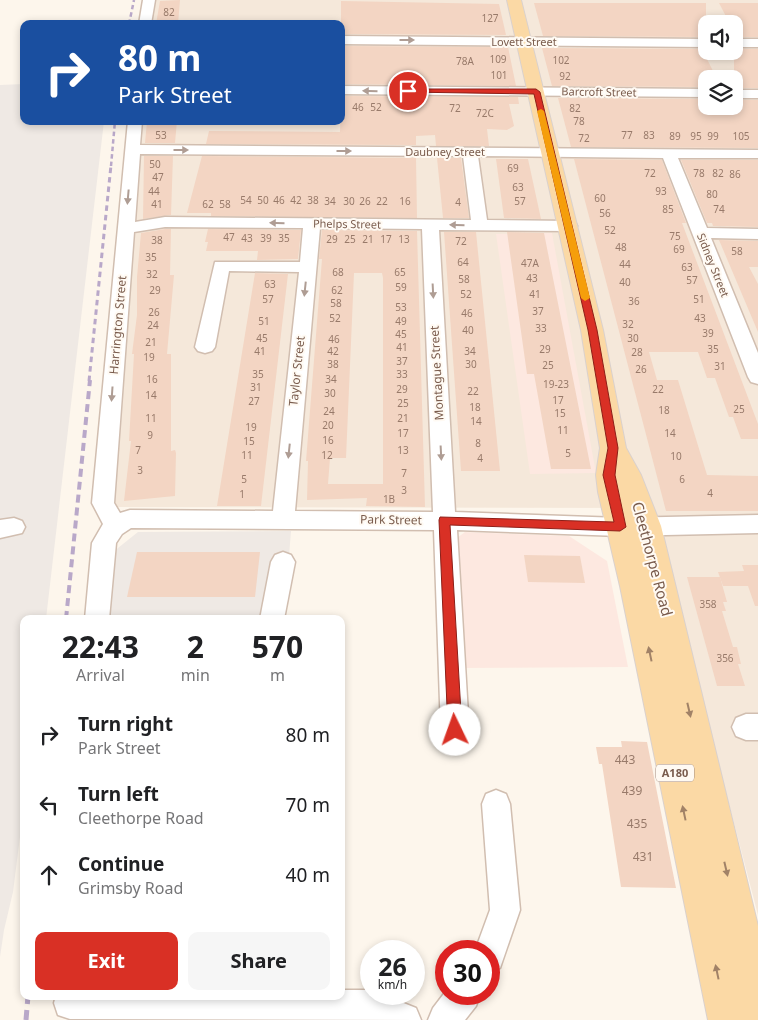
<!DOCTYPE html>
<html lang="en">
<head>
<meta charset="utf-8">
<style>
  body { margin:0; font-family:"Noto Sans",sans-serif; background:#f6f6f6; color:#202124; height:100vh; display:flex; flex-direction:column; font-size:19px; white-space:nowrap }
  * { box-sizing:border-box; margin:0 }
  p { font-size:16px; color:#757577 }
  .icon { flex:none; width:28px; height:28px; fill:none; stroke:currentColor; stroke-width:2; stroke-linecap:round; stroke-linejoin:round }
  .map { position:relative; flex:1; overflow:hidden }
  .panel { position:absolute; left:20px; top:615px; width:325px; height:385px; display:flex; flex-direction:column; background:#fff; border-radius:10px; box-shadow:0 2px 8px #0003 }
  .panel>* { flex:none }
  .top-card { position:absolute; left:20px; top:20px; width:325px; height:105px; border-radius:10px; box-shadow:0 2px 8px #0003; background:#1a4fa0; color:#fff; overflow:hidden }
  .controls { position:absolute; left:698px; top:15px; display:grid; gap:10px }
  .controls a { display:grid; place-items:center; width:45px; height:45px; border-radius:10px; background:#fff; box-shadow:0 2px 8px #0003; font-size:25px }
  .speed { position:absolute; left:360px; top:940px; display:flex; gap:10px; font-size:25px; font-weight:700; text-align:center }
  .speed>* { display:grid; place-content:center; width:65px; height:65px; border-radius:50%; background:#fff; box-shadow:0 2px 8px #0003; line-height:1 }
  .speed small { font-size:12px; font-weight:400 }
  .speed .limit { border:8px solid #d22; background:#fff; color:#111 }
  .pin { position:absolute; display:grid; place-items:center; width:42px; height:42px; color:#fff; margin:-21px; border:2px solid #fff; border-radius:50%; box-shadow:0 1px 5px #0007 }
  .me { position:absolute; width:55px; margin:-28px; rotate:357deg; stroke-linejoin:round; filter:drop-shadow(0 0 4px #0008) }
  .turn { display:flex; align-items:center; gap:18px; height:105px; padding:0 15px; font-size:22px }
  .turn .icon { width:65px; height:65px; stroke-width:2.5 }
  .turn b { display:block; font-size:35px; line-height:42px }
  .eta { display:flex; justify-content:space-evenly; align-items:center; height:85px; text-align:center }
  .eta b { font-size:30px; font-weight:700; line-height:35px }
  .action { display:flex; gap:10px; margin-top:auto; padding:10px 15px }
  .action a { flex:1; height:58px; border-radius:10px; background:#d93025; color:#fff; font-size:20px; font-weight:700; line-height:58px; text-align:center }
  .action a+a { background:#f6f6f6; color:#202124 }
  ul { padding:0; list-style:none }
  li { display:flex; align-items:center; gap:15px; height:70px; padding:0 15px }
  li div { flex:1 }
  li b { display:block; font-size:19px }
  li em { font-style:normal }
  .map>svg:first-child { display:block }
  .residential { fill:#f5e8da; fill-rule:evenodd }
  .commercial { fill:#fde8e0 }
  .industrial { fill:#efe9e4 }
  .building { fill:#f3d5c3; fill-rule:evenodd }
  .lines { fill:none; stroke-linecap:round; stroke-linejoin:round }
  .minor-casing { stroke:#d1beb0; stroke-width:3 }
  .major-casing { stroke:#dad1cd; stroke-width:2 }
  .minor { fill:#fff; fill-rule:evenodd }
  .major { fill:#fbd9a5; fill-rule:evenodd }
  .rail-far3 { stroke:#b9a8c9; stroke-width:2.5; stroke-dasharray:4.5 3; stroke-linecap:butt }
  .rail-far2 { stroke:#b9a8c9; stroke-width:3; stroke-dasharray:5.5 4; stroke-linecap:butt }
  .rail-far1 { stroke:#b9a8c9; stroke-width:4; stroke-dasharray:8 5; stroke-linecap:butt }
  .rail { stroke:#b9a8c9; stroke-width:5; stroke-dasharray:10 6; stroke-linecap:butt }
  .oneway { fill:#af9d94 }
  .oneway2 { fill:#a18267 }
  .route { fill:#d93025; stroke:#8d1f18 }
  .slow { fill:#f59e0b }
  .labels { text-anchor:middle; stroke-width:4; stroke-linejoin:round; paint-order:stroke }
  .number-label { font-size:10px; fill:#987a6a }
  .far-street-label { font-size:11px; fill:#7a5c4d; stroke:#fffaf3 }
  .shield { fill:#fffaf3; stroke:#a28b7f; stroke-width:1 }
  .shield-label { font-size:11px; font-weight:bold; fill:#7a5c4d }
  .street-label { font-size:12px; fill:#7a5c4d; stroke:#fffaf3 }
  .near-number-label { font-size:12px; fill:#987a6a }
  .near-street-label { font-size:15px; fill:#7a5c4d; stroke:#fffaf3 }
</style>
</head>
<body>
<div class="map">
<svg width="758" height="1020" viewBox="0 0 758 1020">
  <rect width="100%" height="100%" fill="#fdf6ec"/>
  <path class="residential" d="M146,0h612v915l-106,-407 -538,-1 22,-386h205v-97h-197zM706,24h28v27h-28zM706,79h28v27h-28z"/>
  <g class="commercial">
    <polygon points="552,233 596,473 530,474 496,234"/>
    <polygon points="465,532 569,536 607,561 628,667 460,668 453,541"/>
  </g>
  <g class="industrial">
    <polygon points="24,84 24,121 104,121 46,619 24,619 24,805 13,892 4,930 0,957 0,85"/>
    <polygon points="291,531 284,619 85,619 90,555 113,552 138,532"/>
  </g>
  <g class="building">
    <polygon points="180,0 178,24 156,24 160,1"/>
    <polygon points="341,1 499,4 506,35 341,34"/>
    <polygon points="534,3 706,3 706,37 543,36"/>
    <polygon points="719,3 758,3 758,37 734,37 734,24 730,24"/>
    <polygon points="341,46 508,47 516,86 341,84"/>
    <polygon points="542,48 706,49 706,57 717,79 706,79 706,87 552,86"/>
    <rect x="734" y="49" width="24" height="39"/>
    <polygon points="341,96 518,97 519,104 509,104 514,126 507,130 487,129 489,146 436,146 435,135 416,136 416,145 206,144 209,131 340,132"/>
    <polygon points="558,98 706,99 706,106 732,106 734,110 734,100 758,100 758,148 571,147"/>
    <polygon points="147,121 177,121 175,143 145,143"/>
    <polygon points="144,156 173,156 171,215 143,219"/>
    <polygon points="202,156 416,158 417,218 211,216 211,213 187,213"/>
    <polygon points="437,158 461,158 469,218 443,218"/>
    <polygon points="496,159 528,159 541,219 504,218"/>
    <polygon points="574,159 662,160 686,223 682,223 758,424 758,439 741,439 733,417 729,417 715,378 707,378 698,352 649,352 657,380 678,380 707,475 758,476 758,511 666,511"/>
    <polygon points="681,160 758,160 758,227 713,226 712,223 707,223"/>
    <polygon points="165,229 171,229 170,275 174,275 167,354 171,354 171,451 175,450 176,453 175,496 124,501 131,441 129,441 134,354 132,354 137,315 137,277 141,233"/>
    <polygon points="208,229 301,230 298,259 257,260 258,251 206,251 208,242 205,242"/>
    <path d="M322,230l95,1 8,276 -59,-1 1,-8 -60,2 1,-39h-2l16,-202h-3zM354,273h28l1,5v206h-55l2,-26h16z"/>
    <polygon points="444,232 476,232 500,471 461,471"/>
    <polygon points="507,232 544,233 591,469 551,469 534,374 527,374"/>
    <polygon points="719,240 758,241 758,267 749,267 758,284 758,332"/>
    <polygon points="255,273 288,274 261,506 217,506"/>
    <polygon points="137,552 260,552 255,597 127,597"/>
    <polygon points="524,555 580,556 585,583 528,582"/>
    <polygon points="742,565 758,565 758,606 755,606 748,586 723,586 718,572 744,571"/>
    <polygon points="687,577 720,577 727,602 723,602 726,611 722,611 733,647 737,647 741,664 738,664 745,686 717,686"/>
    <polygon points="621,741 647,742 676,888 621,887 602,764 599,764 596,747 622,747"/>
  </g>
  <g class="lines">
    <g class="minor-casing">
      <g id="minor">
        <polygon points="143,0 155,0 151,24 139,24"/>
        <polygon points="341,36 706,39 706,47 341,44"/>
        <rect x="734" y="39" width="24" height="8"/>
        <polygon points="341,86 706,89 706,97 341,94"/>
        <rect x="734" y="90" width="24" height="8"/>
        <path d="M128,121h14l-2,24 618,5v8h-80l29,70 51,1v10l-47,-1 47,115v31l-7,-2 -3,-5 -85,-219 -185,-2 9,64 82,1 6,1 2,4 -2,4 -6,1 -130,-1 16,282 165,6 138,-3v18l-138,3 -163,-6 12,201 -4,9 -10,4 -10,-4 -4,-9 -7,-201 -303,-2 -9,6 -6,9 -7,76h-24l7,-76 11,-19 -11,-21zM140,154l323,2 8,64 -306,-3 -30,5zM165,227l138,1 -3,34h-85l-20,85 3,4 7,2 7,-2 3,-4 14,-76 70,1 -26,239 -143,-1 -10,3 -6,-10 20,-271zM320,228l102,1 11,283 -138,-1z"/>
        <polygon points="14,518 22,521 25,527 22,533 0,538 0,520"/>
        <polygon points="283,552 291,555 295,562 284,619 260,619 271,562 275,555"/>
        <polygon points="746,714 758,714 758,740 746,740 736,736 732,727 736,718"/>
        <polygon points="496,790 506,794 510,804 520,910 500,968 489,973 489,951 475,951 490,910 482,804 486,794"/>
        <polygon points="341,990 371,990 371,994 381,994 416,1008 421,1020 70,1019 58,1015 54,1003 56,996 341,996"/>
        <polygon points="446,991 446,994 480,994 476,1006 465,1020 428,1020 433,1008"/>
      </g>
    </g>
    <g class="major-casing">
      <polygon id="major" points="507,0 521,0 603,330 626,448 641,475 661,526 758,926 758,1020 708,1020 620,586 598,492 596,475 600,448 581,330"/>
    </g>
    <use href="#minor" class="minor"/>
    <use href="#major" class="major"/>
    <g class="rail-far3">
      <polyline points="129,24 134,0"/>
      <polyline points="111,166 115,121"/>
    </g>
    <polyline class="rail-far2" points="89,381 111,165"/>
    <polyline class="rail-far1" points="66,619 90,380"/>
    <polyline class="rail" points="26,1020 28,996"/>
  </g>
  <defs><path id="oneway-solid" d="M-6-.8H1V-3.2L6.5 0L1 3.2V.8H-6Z" transform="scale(1.25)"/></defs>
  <g class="oneway">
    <use href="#oneway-solid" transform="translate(407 40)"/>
    <use href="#oneway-solid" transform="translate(370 91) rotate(-179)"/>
    <use href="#oneway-solid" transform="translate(181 150)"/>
    <use href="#oneway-solid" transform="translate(344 151)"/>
    <use href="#oneway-solid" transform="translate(128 197) rotate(95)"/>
    <use href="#oneway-solid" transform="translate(277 223) rotate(-179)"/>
    <use href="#oneway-solid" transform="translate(457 225) rotate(-179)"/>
    <use href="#oneway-solid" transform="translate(305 289) rotate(96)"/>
    <use href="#oneway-solid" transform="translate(433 291) rotate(87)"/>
    <use href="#oneway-solid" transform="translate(112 394) rotate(94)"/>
    <use href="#oneway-solid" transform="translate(289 451) rotate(96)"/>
    <use href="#oneway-solid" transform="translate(441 453) rotate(87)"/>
  </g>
  <g class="oneway2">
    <use href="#oneway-solid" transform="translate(650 654) rotate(-102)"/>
    <use href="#oneway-solid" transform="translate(689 710) rotate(77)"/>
    <use href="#oneway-solid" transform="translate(684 813) rotate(-102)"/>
    <use href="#oneway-solid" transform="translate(726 869) rotate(77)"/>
    <use href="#oneway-solid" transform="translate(717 972) rotate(-102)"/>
  </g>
  <polygon class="route" points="408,89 536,89 540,92 597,330 618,448 615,475 626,527 620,531 450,525 462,730 460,735 455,737 450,735 448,730 439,520 440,517 614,522 603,475 608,448 588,330 534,94 406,92"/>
  <polygon class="slow" points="541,109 544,111 590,298 585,301 581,298 537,111"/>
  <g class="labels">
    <g class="number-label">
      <text x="169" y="16">82</text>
      <text x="490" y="22">127</text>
      <text x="498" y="63">109</text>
      <text x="561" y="64">102</text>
      <text x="465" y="65">78A</text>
      <text x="499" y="79">101</text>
      <text x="565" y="80">92</text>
      <text x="358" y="111">46</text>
      <text x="376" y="111">52</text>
      <text x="455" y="112">72</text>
      <text x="575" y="112">82</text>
      <text x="485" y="117">72C</text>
      <text x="579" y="125">78</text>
      <text x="161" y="139">53</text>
      <text x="627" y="139">77</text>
      <text x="649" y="139">83</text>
      <text x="675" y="140">89</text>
      <text x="696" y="140">95</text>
      <text x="713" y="140">99</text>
      <text x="741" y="140">105</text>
      <text x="584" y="142">72</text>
      <text x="155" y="168">50</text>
      <text x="513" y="172">69</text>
      <text x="650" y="177">72</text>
      <text x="699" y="177">78</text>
      <text x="718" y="177">82</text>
      <text x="735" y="178">86</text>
      <text x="158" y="181">47</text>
      <text x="518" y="191">63</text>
      <text x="154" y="195">44</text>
      <text x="661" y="195">93</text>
      <text x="712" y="198">80</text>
      <text x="600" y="202">60</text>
      <text x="246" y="204">54</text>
      <text x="263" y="204">50</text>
      <text x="279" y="204">46</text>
      <text x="296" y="204">42</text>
      <text x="313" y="204">38</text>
      <text x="330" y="205">34</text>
      <text x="349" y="205">30</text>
      <text x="365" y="205">26</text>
      <text x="382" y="205">22</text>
      <text x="405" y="205">16</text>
      <text x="520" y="205">57</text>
      <text x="458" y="206">4</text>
      <text x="157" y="208">41</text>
      <text x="208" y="208">62</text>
      <text x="225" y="208">58</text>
      <text x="668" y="213">85</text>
      <text x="719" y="213">74</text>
      <text x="605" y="217">56</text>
      <text x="610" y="234">52</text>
      <text x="675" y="240">75</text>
      <text x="229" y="241">47</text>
      <text x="247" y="242">43</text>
      <text x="266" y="242">39</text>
      <text x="284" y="242">35</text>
      <text x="332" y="243">29</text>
      <text x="350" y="243">25</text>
      <text x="368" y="243">21</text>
      <text x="386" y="243">17</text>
      <text x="404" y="243">13</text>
      <text x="157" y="244">38</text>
      <text x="461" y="245">72</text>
      <text x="621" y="251">48</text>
      <text x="679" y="253">69</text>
      <text x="737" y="255">58</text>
      <text x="151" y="261">35</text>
      <text x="463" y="266">64</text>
      <text x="530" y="267">47A</text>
      <text x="625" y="268">44</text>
      <text x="687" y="271">63</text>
      <text x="338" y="276">68</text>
      <text x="400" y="276">65</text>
      <text x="152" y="278">32</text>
      <text x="532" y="282">43</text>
      <text x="464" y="283">58</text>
      <text x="692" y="284">57</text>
      <text x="625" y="286">40</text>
      <text x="270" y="288">63</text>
      <text x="401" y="291">59</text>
      <text x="155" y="294">29</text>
      <text x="337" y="294">62</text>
      <text x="466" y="298">52</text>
      <text x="535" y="298">41</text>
      <text x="268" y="303">57</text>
      <text x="699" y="303">51</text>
      <text x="634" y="305">36</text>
      <text x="336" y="307">58</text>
      <text x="401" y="311">53</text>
      <text x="538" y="315">37</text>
      <text x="154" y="316">26</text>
      <text x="467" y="317">46</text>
      <text x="335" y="322">52</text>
      <text x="700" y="322">43</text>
      <text x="264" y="325">51</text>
      <text x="401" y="325">49</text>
      <text x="628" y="328">32</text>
      <text x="153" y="329">24</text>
      <text x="541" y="332">33</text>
      <text x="468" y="334">40</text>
      <text x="708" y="337">39</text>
      <text x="401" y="338">45</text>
      <text x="262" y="342">45</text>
      <text x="633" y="342">30</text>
      <text x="334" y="343">46</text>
      <text x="151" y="346">21</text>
      <text x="402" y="351">41</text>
      <text x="545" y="353">29</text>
      <text x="713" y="353">35</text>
      <text x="260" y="355">41</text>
      <text x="333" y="355">42</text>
      <text x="470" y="355">34</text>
      <text x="637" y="356">28</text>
      <text x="149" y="361">19</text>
      <text x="402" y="365">37</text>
      <text x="333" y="368">38</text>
      <text x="471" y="368">30</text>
      <text x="548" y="369">25</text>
      <text x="720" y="370">31</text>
      <text x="641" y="373">26</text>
      <text x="258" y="378">35</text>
      <text x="402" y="378">33</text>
      <text x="152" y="383">16</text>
      <text x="331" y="383">34</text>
      <text x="556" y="388">19-23</text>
      <text x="256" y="391">31</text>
      <text x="402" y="393">29</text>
      <text x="658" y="393">22</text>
      <text x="473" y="395">22</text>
      <text x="330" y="397">30</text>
      <text x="151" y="399">14</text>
      <text x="558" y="404">17</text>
      <text x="254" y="405">27</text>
      <text x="403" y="407">25</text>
      <text x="475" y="411">18</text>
      <text x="739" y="413">25</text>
      <text x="664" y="414">18</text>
      <text x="329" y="415">24</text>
      <text x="560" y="417">15</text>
      <text x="151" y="422">11</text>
      <text x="403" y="422">21</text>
      <text x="476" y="425">14</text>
      <text x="328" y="429">20</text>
      <text x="251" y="431">19</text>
      <text x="563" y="434">11</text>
      <text x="403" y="437">17</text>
      <text x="670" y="437">14</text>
      <text x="150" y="439">9</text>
      <text x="328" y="444">16</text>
      <text x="249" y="445">15</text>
      <text x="478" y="447">8</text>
      <text x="138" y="454">7</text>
      <text x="403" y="454">13</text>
      <text x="568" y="457">5</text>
      <text x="247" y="459">11</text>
      <text x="327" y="459">12</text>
      <text x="676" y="460">10</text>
      <text x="480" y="462">4</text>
      <text x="140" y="474">3</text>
      <text x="404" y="477">7</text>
      <text x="244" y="483">5</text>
      <text x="682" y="483">6</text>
      <text x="404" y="494">3</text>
      <text x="710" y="497">4</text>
      <text x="242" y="498">1</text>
      <text x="389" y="503">1B</text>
      <text x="708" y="608">358</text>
      <text x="725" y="662">356</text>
    </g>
    <g class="far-street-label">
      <text x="524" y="46">Lovett Street</text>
      <text transform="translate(599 92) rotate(1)" y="4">Barcroft Street</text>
      <text x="445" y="156">Daubney Street</text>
      <text transform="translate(347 224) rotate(1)" y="4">Phelps Street</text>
      <text transform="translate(713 265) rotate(68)" y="4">Sidney Street</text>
    </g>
    <rect class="shield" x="656" y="764.5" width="38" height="17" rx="4"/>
    <g class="shield-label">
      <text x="675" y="777">A180</text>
    </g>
    <g class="street-label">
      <text transform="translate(118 325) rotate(-85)" y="4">Harrington Street</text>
      <text transform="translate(297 371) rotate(-84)" y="4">Taylor Street</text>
      <text transform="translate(437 373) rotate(-93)" y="4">Montague Street</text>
      <text transform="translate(391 520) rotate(1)" y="4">Park Street</text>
    </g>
    <g class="near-number-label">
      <text x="625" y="764">443</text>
      <text x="632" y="795">439</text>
      <text x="637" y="828">435</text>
      <text x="643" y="861">431</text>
    </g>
    <g class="near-street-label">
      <text transform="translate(652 559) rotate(75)" y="5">Cleethorpe Road</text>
    </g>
  </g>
</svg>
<div class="controls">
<a><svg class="icon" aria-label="sound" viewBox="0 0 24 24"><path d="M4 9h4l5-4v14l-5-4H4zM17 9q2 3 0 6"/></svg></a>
<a><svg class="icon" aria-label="layers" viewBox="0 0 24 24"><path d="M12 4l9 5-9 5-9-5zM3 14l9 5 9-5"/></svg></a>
</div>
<div class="speed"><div>26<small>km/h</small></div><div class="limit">30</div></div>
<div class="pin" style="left:408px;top:91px;background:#d93025"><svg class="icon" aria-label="arrive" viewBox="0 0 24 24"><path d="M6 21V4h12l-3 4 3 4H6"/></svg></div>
<svg class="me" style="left:455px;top:730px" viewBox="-20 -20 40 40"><circle r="19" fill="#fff"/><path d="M0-13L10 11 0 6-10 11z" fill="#d93025"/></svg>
<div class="top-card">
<div class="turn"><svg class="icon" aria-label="right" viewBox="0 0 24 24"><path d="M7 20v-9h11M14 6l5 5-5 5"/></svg><div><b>80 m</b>Park Street</div></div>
</div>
<section class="panel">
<div class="eta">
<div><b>22:43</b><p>Arrival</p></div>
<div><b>2</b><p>min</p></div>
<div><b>570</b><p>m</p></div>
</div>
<ul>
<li><svg class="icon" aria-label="right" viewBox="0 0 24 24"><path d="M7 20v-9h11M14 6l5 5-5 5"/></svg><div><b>Turn right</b><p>Park Street</p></div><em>80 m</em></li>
<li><svg class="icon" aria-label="left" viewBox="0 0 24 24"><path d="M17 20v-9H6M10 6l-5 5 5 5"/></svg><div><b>Turn left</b><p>Cleethorpe Road</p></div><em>70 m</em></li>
<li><svg class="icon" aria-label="ahead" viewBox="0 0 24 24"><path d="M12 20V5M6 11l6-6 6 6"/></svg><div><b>Continue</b><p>Grimsby Road</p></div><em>40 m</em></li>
</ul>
<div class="action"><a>Exit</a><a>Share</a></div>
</section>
</div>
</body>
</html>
